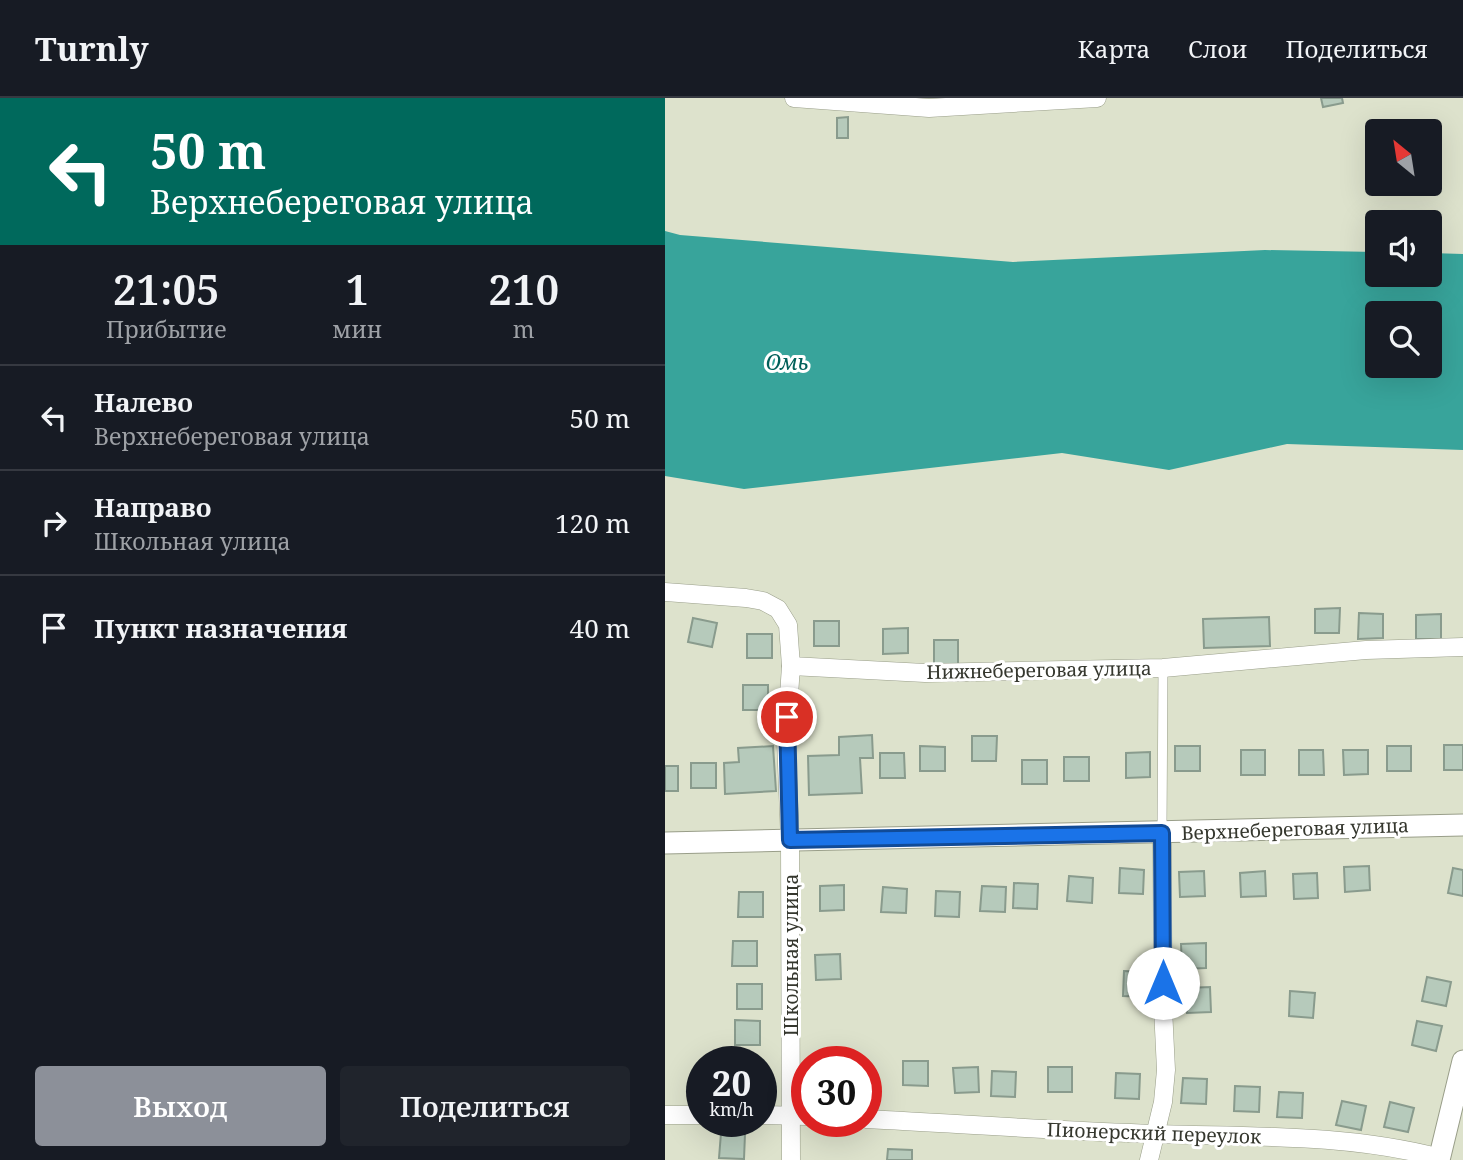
<!DOCTYPE html>
<html lang="ru">
<head>
<meta charset="utf-8">
<style>
  body { margin:0; font-family:"Noto Serif",serif; background:#20242c; color:#f1f3f6; height:100vh; display:flex; flex-direction:column; font-size:26px; white-space:nowrap }
  * { box-sizing:border-box; margin:0 }
  p { font-size:23px; color:#9ea1a6 }
  .icon { flex:none; width:38px; height:38px; fill:none; stroke:currentColor; stroke-width:2; stroke-linecap:round; stroke-linejoin:round }
  .map { position:relative; flex:1; overflow:hidden }
  .sheet { display:flex; flex-direction:column; background:#171b24; width:665px }
  .sheet>* { flex:none }
  .top-card { background:#00695c; color:#fff; overflow:hidden }
  .needle { width:46px; rotate:330deg }
  .controls { position:absolute; left:700px; top:21px; display:grid; gap:14px }
  .controls a { display:grid; place-items:center; width:77px; height:77px; border-radius:7px; background:#171b24; box-shadow:0 7px 28px #0002; font-size:35px }
  .speed { position:absolute; left:21px; top:948px; display:flex; gap:14px; font-size:35px; font-weight:700; text-align:center }
  .speed>* { display:grid; place-content:center; width:91px; height:91px; border-radius:50%; background:#171b24; box-shadow:0 7px 28px #0002; line-height:1 }
  .speed small { font-size:18px; font-weight:400 }
  .speed .limit { border:10px solid #d22; background:#fff; color:#111 }
  .pin { position:absolute; display:grid; place-items:center; width:60px; height:60px; color:#fff; margin:-30px; border:4px solid #fff; border-radius:50%; box-shadow:0 2px 7px #0007 }
  .me { position:absolute; width:77px; margin:-38px; rotate:0deg; stroke-linejoin:round; filter:drop-shadow(0 0 5px #0008) }
  .turn { display:flex; align-items:center; gap:24px; height:147px; padding:0 35px; font-size:32px }
  .turn .icon { width:91px; height:91px; stroke-width:2.5 }
  .turn b { display:block; font-size:49px; line-height:60px }
  .eta { display:flex; justify-content:space-evenly; align-items:center; height:119px; text-align:center }
  .eta b { font-size:42px; font-weight:600; line-height:49px }
  .action { display:flex; gap:14px; margin-top:auto; padding:14px 35px }
  .action a { flex:1; height:80px; border-radius:7px; background:#8c9099; color:#fff; font-size:28px; font-weight:600; line-height:80px; text-align:center }
  .action a+a { background:#20242c; color:#f1f3f6 }
  ul { padding:0; list-style:none }
  li { display:flex; align-items:center; gap:21px; height:105px; padding:0 35px; border-top:2px solid #363941 }
  li div { flex:1 }
  li b { display:block; font-size:26px }
  li em { font-style:normal }
  header { display:flex; align-items:center; gap:42px; box-sizing:border-box; height:98px; padding:0 35px; background:#171b24; border-bottom:2px solid #363941 }
  header strong { font-size:33px }
  nav { display:flex; gap:38px; margin-inline-start:auto; font-size:24px }
  main { display:flex; flex:1; min-height:0 }
  .map>svg:first-child { display:block }
  .water { fill:#38a49b; fill-rule:evenodd }
  .building { fill:#b6cabb; stroke:#899b8d; stroke-width:2 }
  .lines { fill:none; stroke-linecap:round; stroke-linejoin:round }
  .service-casing { stroke:#999e89; stroke-width:10 }
  .minor-casing { stroke:#999e89; stroke-width:19 }
  .tertiary-casing { stroke:#999e89; stroke-width:23 }
  .service { stroke:#fff; stroke-width:9 }
  .minor { stroke:#fff; stroke-width:18 }
  .tertiary { stroke:#fff; stroke-width:21 }
  .route-casing { stroke:#114b97; stroke-width:18 }
  .route { stroke:#1a73e8; stroke-width:12 }
  .labels { text-anchor:middle; stroke-width:6; stroke-linejoin:round; paint-order:stroke }
  .street-label { font-size:19px; fill:#35372e; stroke:#fff }
  .water-label { font-size:21px; font-style:italic; fill:#01605a; stroke:#fff }
</style>
</head>
<body>
<header>
<strong>Turnly</strong>
<nav><a>Карта</a><a>Слои</a><a>Поделиться</a></nav>
</header>
<main>
<section class="sheet">
<div class="top-card">
<div class="turn"><svg class="icon" aria-label="left" viewBox="0 0 24 24"><path d="M17 20v-9H6M10 6l-5 5 5 5"/></svg><div><b>50 m</b>Верхнебереговая улица</div></div>
</div>
<div class="eta">
<div><b>21:05</b><p>Прибытие</p></div>
<div><b>1</b><p>мин</p></div>
<div><b>210</b><p>m</p></div>
</div>
<ul>
<li><svg class="icon" aria-label="left" viewBox="0 0 24 24"><path d="M17 20v-9H6M10 6l-5 5 5 5"/></svg><div><b>Налево</b><p>Верхнебереговая улица</p></div><em>50 m</em></li>
<li><svg class="icon" aria-label="right" viewBox="0 0 24 24"><path d="M7 20v-9h11M14 6l5 5-5 5"/></svg><div><b>Направо</b><p>Школьная улица</p></div><em>120 m</em></li>
<li><svg class="icon" aria-label="arrive" viewBox="0 0 24 24"><path d="M6 21V4h12l-3 4 3 4H6"/></svg><div><b>Пункт назначения</b></div><em>40 m</em></li>
</ul>
<div class="action"><a>Выход</a><a>Поделиться</a></div>
</section>
<div class="map">
<svg width="798" height="1062" viewBox="0 0 798 1062">
  <rect width="100%" height="100%" fill="#dde2cc"/>
  <path class="water" d="M0,133l15,4 333,27 252,-12 112,2v23h53v-22l33,1v196l-176,-6 -118,26 -107,-17 -318,36 -79,-13zM712,215h53v53h-53z"/>
  <g class="building">
    <polygon points="656,0 677,0 678,5 658,9"/>
    <polygon points="183,19 183,40 172,40 172,20"/>
    <polygon points="675,510 674,535 650,535 650,511"/>
    <polygon points="694,515 718,516 718,540 693,541"/>
    <polygon points="776,516 776,541 751,541 751,517"/>
    <polygon points="604,519 605,548 539,550 538,521"/>
    <polygon points="28,520 52,525 47,549 23,544"/>
    <rect x="149" y="523" width="25" height="25"/>
    <polygon points="243,530 243,555 218,556 218,531"/>
    <rect x="82" y="536" width="25" height="24"/>
    <rect x="269" y="542" width="24" height="25"/>
    <rect x="78" y="587" width="25" height="25"/>
    <polygon points="207,637 208,660 195,660 197,695 144,697 143,658 174,657 174,639"/>
    <polygon points="307,638 332,638 331,663 307,663"/>
    <rect x="779" y="647" width="19" height="25"/>
    <polygon points="108,648 111,693 60,696 59,665 74,664 73,650"/>
    <polygon points="255,648 280,649 280,673 255,673"/>
    <rect x="510" y="648" width="25" height="25"/>
    <rect x="722" y="648" width="24" height="25"/>
    <rect x="576" y="652" width="24" height="25"/>
    <polygon points="634,652 658,652 659,677 634,677"/>
    <polygon points="678,652 703,652 703,676 679,677"/>
    <polygon points="485,654 485,679 461,680 461,655"/>
    <polygon points="215,655 239,655 240,680 215,680"/>
    <rect x="399" y="659" width="25" height="24"/>
    <rect x="357" y="662" width="25" height="24"/>
    <rect x="26" y="665" width="25" height="25"/>
    <rect x="0" y="668" width="13" height="25"/>
    <polygon points="704,768 705,792 680,794 679,769"/>
    <polygon points="455,770 479,772 478,796 454,795"/>
    <polygon points="788,770 798,772 798,798 783,795"/>
    <polygon points="539,773 540,798 515,799 514,774"/>
    <polygon points="600,773 601,798 576,799 575,775"/>
    <polygon points="652,775 653,800 629,801 628,776"/>
    <polygon points="404,778 428,780 427,805 402,803"/>
    <polygon points="349,785 373,786 372,811 348,810"/>
    <polygon points="179,787 179,812 155,813 155,788"/>
    <polygon points="317,788 341,789 340,814 315,813"/>
    <polygon points="218,789 242,791 241,815 216,814"/>
    <polygon points="271,793 295,794 294,819 270,818"/>
    <polygon points="74,794 98,794 98,819 73,819"/>
    <polygon points="68,843 92,843 92,868 67,868"/>
    <polygon points="541,845 541,870 517,871 516,846"/>
    <polygon points="175,856 176,881 151,882 150,857"/>
    <polygon points="459,873 483,874 482,899 458,898"/>
    <polygon points="762,879 786,884 781,908 757,903"/>
    <rect x="72" y="886" width="25" height="25"/>
    <polygon points="545,889 546,914 522,915 521,890"/>
    <polygon points="625,893 650,895 648,920 624,918"/>
    <polygon points="70,922 95,923 95,947 70,947"/>
    <polygon points="752,923 777,928 771,953 747,947"/>
    <polygon points="238,963 263,963 263,988 238,987"/>
    <polygon points="313,969 314,994 290,995 288,970"/>
    <rect x="383" y="969" width="24" height="25"/>
    <polygon points="327,973 351,974 350,999 326,998"/>
    <polygon points="451,975 475,976 474,1001 450,1000"/>
    <polygon points="518,980 542,981 541,1006 516,1005"/>
    <polygon points="570,988 595,989 594,1014 569,1013"/>
    <polygon points="614,994 638,995 637,1020 612,1019"/>
    <polygon points="677,1003 701,1008 696,1032 671,1027"/>
    <polygon points="725,1004 749,1010 743,1034 719,1029"/>
    <polygon points="56,1035 80,1036 79,1061 54,1060"/>
    <polygon points="223,1051 247,1052 247,1062 222,1062"/>
  </g>
  <g class="lines">
    <g class="service-casing">
      <polyline id="service" points="497,733 498,570"/>
    </g>
    <g class="minor-casing">
      <g id="minor">
        <polyline points="129,0 264,10 432,0"/>
        <polyline points="0,494 81,500 98,503 113,511 123,527 126,568 260,575 498,570 701,552 798,549"/>
        <polyline points="0,1017 37,1017"/>
        <polyline points="96,1017 142,1018"/>
        <path d="M201,1021c98,5 195,12 293,15 94,3 189,0 281,24"/>
        <polyline points="126,1062 125,742 121,641 126,568"/>
        <polyline points="484,1062 498,1004 501,972 498,910 497,735"/>
      </g>
    </g>
    <g class="tertiary-casing">
      <g id="tertiary">
        <polyline points="0,745 798,727"/>
        <polyline points="774,1062 798,963"/>
      </g>
    </g>
    <use href="#service" class="service"/>
    <use href="#minor" class="minor"/>
    <use href="#tertiary" class="tertiary"/>
  </g>
  <g class="lines">
    <g class="route-casing">
      <polyline id="route" points="122,619 125,742 497,735 498,885"/>
    </g>
    <use href="#route" class="route"/>
  </g>
  <g class="labels">
    <g class="street-label">
      <text transform="translate(374 572) rotate(-1)" y="7">Нижнебереговая улица</text>
      <text transform="translate(630 731) rotate(-2)" y="7">Верхнебереговая улица</text>
      <text transform="translate(126 857) rotate(-90)" y="7">Школьная улица</text>
      <text transform="translate(489 1035) rotate(2)" y="7">Пионерский переулок</text>
    </g>
    <g class="water-label">
      <text x="122" y="272">Омь</text>
    </g>
  </g>
</svg>
<div class="controls">
<a><svg class="needle" viewBox="-14 -14 28 28"><path d="M0-13l5 13h-10z" fill="#e53935"/><path d="M0 13l5-13h-10z" fill="#9ea1a6"/></svg></a>
<a><svg class="icon" aria-label="sound" viewBox="0 0 24 24"><path d="M4 9h4l5-4v14l-5-4H4zM17 9q2 3 0 6"/></svg></a>
<a><svg class="icon" aria-label="search" viewBox="0 0 24 24"><circle cx="10" cy="10" r="6"/><path d="M15 15l6 6"/></svg></a>
</div>
<div class="speed"><div>20<small>km/h</small></div><div class="limit">30</div></div>
<div class="pin" style="left:122px;top:619px;background:#d93025"><svg class="icon" aria-label="arrive" viewBox="0 0 24 24"><path d="M6 21V4h12l-3 4 3 4H6"/></svg></div>
<svg class="me" style="left:498px;top:885px" viewBox="-20 -20 40 40"><circle r="19" fill="#fff"/><path d="M0-13L10 11 0 6-10 11z" fill="#1a73e8"/></svg>
</div>
</main>
</body>
</html>
